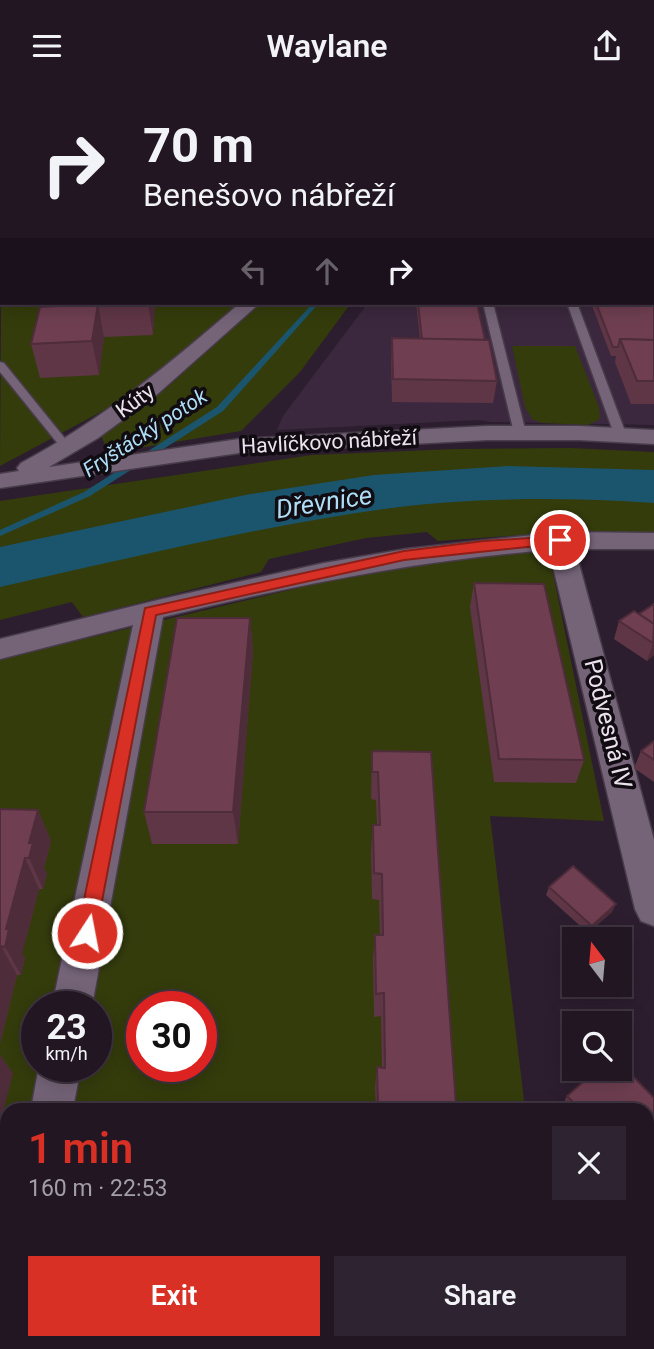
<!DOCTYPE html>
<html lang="en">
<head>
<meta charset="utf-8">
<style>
  body { margin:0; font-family:Roboto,sans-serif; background:#2e2330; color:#f1f3f6; height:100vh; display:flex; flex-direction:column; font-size:26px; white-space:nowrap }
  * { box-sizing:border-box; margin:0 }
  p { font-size:23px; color:#a29fa6 }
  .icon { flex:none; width:38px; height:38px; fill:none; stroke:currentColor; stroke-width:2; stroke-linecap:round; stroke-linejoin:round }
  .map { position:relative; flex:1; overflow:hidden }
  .sheet { position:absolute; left:0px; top:1012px; width:654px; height:247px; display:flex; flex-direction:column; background:#221623; border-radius:21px 21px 0 0; box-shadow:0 4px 18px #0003,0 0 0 2px #3f3541 }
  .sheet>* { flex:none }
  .top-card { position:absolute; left:0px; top:0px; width:654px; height:214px; box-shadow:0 4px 18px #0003,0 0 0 2px #3f3541; background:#221623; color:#f1f3f6; overflow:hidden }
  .needle { width:46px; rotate:344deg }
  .fabs { position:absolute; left:562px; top:836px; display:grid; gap:14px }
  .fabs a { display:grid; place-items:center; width:70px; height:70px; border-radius:0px; background:#221623; box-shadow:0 4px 18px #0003,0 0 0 2px #3f3541; font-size:35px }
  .speed { position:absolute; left:21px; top:900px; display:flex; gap:14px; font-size:35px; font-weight:700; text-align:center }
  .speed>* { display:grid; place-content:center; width:91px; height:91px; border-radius:50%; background:#221623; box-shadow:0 4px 18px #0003,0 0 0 2px #3f3541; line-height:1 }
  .speed small { font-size:18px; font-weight:400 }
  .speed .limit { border:10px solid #d22; background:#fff; color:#111 }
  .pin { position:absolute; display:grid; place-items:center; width:60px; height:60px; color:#fff; margin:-30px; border:4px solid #fff; border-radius:50%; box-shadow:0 2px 7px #0007 }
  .me { position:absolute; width:77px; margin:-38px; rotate:11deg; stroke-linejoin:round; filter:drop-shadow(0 0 5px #0008) }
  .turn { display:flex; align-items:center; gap:24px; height:147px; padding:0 28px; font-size:32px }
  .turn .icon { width:91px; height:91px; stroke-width:2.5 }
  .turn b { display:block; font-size:49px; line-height:60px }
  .lanes { display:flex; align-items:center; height:66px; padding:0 28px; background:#0003; justify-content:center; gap:35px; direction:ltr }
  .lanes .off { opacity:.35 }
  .round { display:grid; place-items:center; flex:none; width:74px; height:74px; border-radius:0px; background:#2e2330 }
  .headline { display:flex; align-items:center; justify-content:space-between; height:119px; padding:0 28px }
  h1 { font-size:42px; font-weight:600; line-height:52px; color:#d93025 }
  .cta { display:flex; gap:14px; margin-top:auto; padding:14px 28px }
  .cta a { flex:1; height:80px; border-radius:0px; background:#d93025; color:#fff; font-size:28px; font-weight:600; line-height:80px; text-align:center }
  .cta a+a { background:#2e2330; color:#f1f3f6 }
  header { display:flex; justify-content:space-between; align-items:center; height:91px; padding:0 28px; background:#221623; font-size:32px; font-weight:600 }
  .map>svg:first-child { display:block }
  .built { fill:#3b283e }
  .green { fill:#343c0c; fill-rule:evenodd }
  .water { fill:#1b556d }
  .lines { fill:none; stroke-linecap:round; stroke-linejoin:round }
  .stream { fill:#1b556d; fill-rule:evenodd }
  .service-casing { stroke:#483c4a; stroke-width:3 }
  .minor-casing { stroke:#483c4a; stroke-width:3 }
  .tertiary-casing { stroke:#483c4a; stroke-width:4 }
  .service { fill:#756478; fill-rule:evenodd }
  .minor { fill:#756478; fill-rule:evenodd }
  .tertiary { fill:#756478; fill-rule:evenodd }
  .wall { fill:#5f3646 }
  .shaded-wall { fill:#4e2c39 }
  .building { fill:#6f3f51; stroke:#4e2c39; stroke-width:2 }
  .route { fill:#d93025; stroke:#8d1f18; stroke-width:2 }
  .labels { text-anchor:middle; stroke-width:7; stroke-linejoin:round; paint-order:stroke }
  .far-street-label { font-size:21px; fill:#ebe2ed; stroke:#110b12 }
  .far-water-label { font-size:21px; font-style:italic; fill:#addef6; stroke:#110b12 }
  .street-label { font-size:24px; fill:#ebe2ed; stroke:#110b12 }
  .water-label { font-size:26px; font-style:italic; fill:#addef6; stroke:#110b12 }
</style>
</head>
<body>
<header><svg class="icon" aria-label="menu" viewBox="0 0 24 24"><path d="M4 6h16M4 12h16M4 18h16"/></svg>Waylane<svg class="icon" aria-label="share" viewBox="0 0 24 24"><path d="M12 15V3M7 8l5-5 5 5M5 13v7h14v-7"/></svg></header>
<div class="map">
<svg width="654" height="1258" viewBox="0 0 654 1258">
  <rect width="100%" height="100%" fill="#2d1e2f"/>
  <polygon class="built" points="653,170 654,334 491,331 478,329 277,339 283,325 368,212 653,212"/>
  <g class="green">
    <polygon points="2,84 2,212 240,212 198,249 112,315 0,375"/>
    <polygon points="261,212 351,212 300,281 241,340 109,362 99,341 162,301"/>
    <polygon points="512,255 575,255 599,316 600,328 588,334 542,332 532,328 525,316"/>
    <polygon points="571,357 654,361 654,442 577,440 438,450 427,441 366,447 269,468 261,481 83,526 72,511 0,529 0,410 312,364 455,358"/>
    <path d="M539,459l12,14 53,257 -114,-5 35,293h-518v233h641v-77h6v84h-654v-690l411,-98zM37,915h59v60h-59zM142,915h59v60h-59z"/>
  </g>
  <path class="water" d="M508,375l146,4v33c-87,-6 -184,-6 -270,6 -129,18 -257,50 -384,78v-40l245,-52 129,-20z"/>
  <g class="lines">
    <polygon class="stream" points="313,212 319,212 223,320 90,405 0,445 0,439 84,401 217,316"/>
    <g class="service-casing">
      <g id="service">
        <polygon points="483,212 493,212 526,342 524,344 514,342"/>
        <polygon points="567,212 577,212 626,343 624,345 614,343"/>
        <polygon points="0,271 4,272 71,355 71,359 63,359 0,281"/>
      </g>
    </g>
    <g class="minor-casing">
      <g id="minor">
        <polygon points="453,0 468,0 469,2 454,2"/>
        <path d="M240,212h20l-107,95 -55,40 -49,29 190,-28 248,-13h92l75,4v14l-75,-4h-92l-248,13 -239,35v-14l19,-3 -2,-3 4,-5c81,-43 150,-100 219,-160z"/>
        <path d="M560,441l94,1v16h-79l79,291v86l-13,-5 -6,-12 -86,-359c-131,10 -258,36 -386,67l-71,389h-40l81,-381 -133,34v-20l162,-40 162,-36 82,-14z"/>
        <polygon points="39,975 81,975 73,1018 31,1018"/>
        <rect x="0" y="1104" width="7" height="46"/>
        <rect x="648" y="1109" width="6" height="46"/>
      </g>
    </g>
    <g class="tertiary-casing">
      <g id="tertiary">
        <rect x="653" y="50" width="1" height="10"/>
        <rect x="0" y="74" width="2" height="10"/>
      </g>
    </g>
    <use href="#service" class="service"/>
    <use href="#minor" class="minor"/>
    <use href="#tertiary" class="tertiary"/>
  </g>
  <g class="wall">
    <polygon points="42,0 99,0 102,2 42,2"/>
    <polygon points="179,0 228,0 248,2 180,2"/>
    <polygon points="613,0 654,0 654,41 653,41 653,2 614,2"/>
    <rect x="653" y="68" width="1" height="44"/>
    <polygon points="654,209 654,313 631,313 615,271 616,265 611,265 591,212 653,212"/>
    <polygon points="91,212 155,212 153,244 104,246 99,284 40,287 31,253 91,213"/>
    <polygon points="416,212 477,212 485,249 497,290 493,312 392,311 391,270 392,247 420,248"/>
    <polygon points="474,492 584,669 576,692 494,691 470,516"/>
    <polygon points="654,513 654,564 647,570 614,548 619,530 639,523"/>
    <polygon points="250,527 253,560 238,753 152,753 144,721"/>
    <polygon points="654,650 654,691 634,677 641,660"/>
    <polygon points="372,660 431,661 456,1014 455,1018 376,1018 375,997 377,976 382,977 381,925 374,926 373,868 375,844 380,844 379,809 372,808 371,761 373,734 377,734 376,709 371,708"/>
    <polygon points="0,718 38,719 51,750 44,777 47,783 43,798 39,798 22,863 25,867 21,884 17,884 0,952"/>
    <polygon points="549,796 612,821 588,842 546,804"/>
    <polygon points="567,1005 648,1018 570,1018 564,1011"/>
  </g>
  <g class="shaded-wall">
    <polygon points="0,0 31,0 20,2 2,2 2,5 0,5"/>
    <rect x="192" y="0" width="36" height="2"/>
    <rect x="294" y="0" width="28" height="2"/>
    <polygon points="2,93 2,124 0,125 0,94"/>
    <rect x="0" y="159" width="2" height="16"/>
    <polygon points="148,212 155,212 153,244"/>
    <polygon points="98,213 104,246 99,284 92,250"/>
    <polygon points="250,527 253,560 238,753 233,721"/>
    <polygon points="653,552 654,552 654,564 647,570"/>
    <polygon points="38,719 51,750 44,777 47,783 43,798 29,767 29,752"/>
    <polygon points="25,767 39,798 22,863 25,867 21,884 5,856 6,838"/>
    <polygon points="616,813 612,821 588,842 592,835"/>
    <polygon points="1,855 17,884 0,952 0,859"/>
    <polygon points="0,964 13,982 0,1034"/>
  </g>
  <g class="building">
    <polygon points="60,0 99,0 102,2 62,2"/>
    <polygon points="248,0 248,2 205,2 206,1"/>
    <rect x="381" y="0" width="43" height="2"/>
    <rect x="653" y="8" width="1" height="15"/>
    <polygon points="0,82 2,82 2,93 0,94"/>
    <polygon points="2,139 2,159 0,159 0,140"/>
    <polygon points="653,206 654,209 654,249 620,248 618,256 613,256 596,212 653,212"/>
    <polygon points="91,212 131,212 98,213 92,250 31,253 40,216 91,213"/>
    <polygon points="418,212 477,212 485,249 422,248"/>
    <polygon points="392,247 489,249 497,290 393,288"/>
    <polygon points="620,248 654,249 654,290 637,290"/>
    <polygon points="474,492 544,493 584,669 499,668"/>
    <polygon points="654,513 654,533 639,523"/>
    <polygon points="634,520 654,533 653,552 619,530"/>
    <polygon points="177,527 250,527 233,721 144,721"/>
    <polygon points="654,650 654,669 641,660"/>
    <polygon points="372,660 431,661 456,1014 378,1012 377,976 385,977 384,902 376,903 375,844 383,844 382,783 374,782 373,734 380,734 378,681 372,681"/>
    <polygon points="0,718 38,719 29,752 33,752 29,767 25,767 6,838 9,838 5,856 1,855 0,859"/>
    <polygon points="573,775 616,813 592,835 549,796"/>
    <polygon points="620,972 654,1007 654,1025 648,1031 648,1018 580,1018 567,1005 598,978 620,978"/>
    <polygon points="0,1229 7,1229 7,1251 334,1251 334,1258 0,1258"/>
  </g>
  <polygon class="route" points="560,445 567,449 565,452 404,469 156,524 96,842 94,848 87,850 80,848 77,842 145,517 404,460 484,450"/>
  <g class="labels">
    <g class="far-street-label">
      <text transform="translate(135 310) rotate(-36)" y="7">Kúty</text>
      <text transform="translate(329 351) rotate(-3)" y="7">Havlíčkovo nábřeží</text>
    </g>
    <g class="far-water-label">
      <text transform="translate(145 342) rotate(-33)" y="7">Fryštácký potok</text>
    </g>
    <g class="street-label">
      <text transform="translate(608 633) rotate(76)" y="8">Podvesná IV</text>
    </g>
    <g class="water-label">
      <text transform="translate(324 411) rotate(-9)" y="9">Dřevnice</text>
    </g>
  </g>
</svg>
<div class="fabs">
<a><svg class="needle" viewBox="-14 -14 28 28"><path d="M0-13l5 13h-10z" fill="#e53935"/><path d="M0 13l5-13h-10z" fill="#a29fa6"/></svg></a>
<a><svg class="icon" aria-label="search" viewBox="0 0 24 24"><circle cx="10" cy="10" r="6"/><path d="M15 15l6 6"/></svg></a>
</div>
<div class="speed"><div>23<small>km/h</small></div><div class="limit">30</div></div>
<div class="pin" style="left:560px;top:449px;background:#d93025"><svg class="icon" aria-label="arrive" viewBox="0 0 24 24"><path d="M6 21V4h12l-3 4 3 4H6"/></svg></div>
<svg class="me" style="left:87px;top:842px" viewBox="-20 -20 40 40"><circle r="17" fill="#d93025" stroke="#fff" stroke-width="3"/><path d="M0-11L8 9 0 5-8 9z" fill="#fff"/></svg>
<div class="top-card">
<div class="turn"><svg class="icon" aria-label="right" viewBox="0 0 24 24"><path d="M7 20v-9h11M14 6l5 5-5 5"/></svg><div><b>70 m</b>Benešovo nábřeží</div></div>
<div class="lanes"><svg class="icon off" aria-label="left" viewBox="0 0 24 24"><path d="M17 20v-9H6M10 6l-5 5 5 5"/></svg><svg class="icon off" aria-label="ahead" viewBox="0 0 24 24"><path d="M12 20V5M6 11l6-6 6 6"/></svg><svg class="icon" aria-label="right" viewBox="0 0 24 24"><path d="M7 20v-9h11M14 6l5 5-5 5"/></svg></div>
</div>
<section class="sheet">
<div class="headline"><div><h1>1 min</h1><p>160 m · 22:53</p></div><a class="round"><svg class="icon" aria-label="close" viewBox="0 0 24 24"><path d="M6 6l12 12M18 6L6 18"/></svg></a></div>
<div class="cta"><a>Exit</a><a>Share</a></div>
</section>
</div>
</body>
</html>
